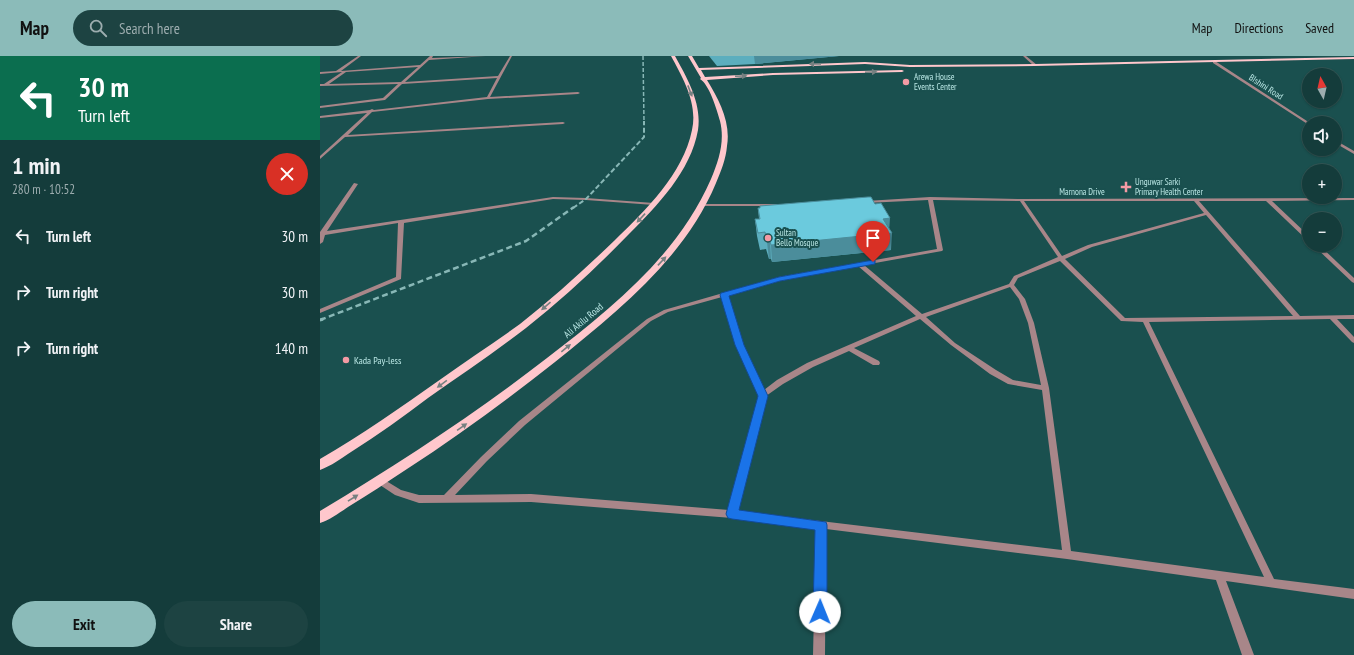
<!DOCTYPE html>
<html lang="en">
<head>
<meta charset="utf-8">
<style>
  body { margin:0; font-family:"PT Sans Narrow",sans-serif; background:#1d4342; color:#f1f3f6; height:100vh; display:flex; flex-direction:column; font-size:15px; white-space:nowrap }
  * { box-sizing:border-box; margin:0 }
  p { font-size:13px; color:#9dadaf }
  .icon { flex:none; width:22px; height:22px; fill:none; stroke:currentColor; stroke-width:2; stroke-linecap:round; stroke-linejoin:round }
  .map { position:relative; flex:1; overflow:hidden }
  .side { display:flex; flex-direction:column; background:#143c3b; width:320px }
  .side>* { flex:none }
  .hud { background:#0b6e4f; color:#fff; overflow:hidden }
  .needle { width:26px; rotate:352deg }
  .tools { position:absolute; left:982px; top:12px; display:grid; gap:8px }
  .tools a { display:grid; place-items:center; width:40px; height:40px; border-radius:50%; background:#143c3b; box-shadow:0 1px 3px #0004,0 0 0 1px #335655; font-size:20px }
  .pin { position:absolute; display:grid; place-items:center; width:34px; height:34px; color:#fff; margin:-41px -17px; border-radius:50% 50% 50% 0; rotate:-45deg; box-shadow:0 0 4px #0007 }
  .pin .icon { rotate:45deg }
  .me { position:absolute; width:44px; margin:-22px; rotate:1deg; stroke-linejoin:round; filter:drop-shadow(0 0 3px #0008) }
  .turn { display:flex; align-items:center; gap:14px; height:84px; padding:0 12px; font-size:18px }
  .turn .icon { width:52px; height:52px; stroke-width:2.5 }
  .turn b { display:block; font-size:28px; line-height:34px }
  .round { display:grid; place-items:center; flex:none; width:42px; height:42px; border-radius:21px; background:#1d4342 }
  .headline { display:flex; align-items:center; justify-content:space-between; height:68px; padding:0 12px }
  h1 { font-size:24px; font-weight:800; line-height:30px }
  .primary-button { display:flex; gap:8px; margin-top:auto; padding:8px 12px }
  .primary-button a { flex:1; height:46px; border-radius:24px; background:#8bbbb9; color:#111; font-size:16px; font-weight:800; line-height:46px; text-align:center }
  .primary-button a+a { background:#1d4342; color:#f1f3f6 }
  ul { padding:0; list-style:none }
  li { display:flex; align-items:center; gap:12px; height:56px; padding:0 12px }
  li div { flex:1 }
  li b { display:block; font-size:15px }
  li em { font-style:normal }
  header { display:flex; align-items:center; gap:24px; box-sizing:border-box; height:56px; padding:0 20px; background:#8bbbb9; color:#111 }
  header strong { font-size:19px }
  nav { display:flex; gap:22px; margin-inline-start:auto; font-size:14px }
  .search { width:280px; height:36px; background:#1d4342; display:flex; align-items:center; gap:10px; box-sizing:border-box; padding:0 14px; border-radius:22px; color:#9dadaf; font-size:15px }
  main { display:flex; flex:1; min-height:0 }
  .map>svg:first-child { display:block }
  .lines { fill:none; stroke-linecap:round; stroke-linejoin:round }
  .minor { fill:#a88689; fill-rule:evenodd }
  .major { fill:#ffc7cc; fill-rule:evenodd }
  .rail-far3 { stroke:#88b7b6; stroke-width:1.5; stroke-dasharray:4 2; stroke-linecap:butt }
  .rail-far2 { stroke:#88b7b6; stroke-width:2; stroke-dasharray:5 2.5; stroke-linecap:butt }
  .rail-far1 { stroke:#88b7b6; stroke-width:2.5; stroke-dasharray:6 3.5; stroke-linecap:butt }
  .rail { stroke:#88b7b6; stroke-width:3; stroke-dasharray:8 4; stroke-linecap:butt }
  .wall { fill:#5caebe }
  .shaded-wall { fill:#4b8d9b }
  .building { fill:#6bcadd; stroke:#4b8d9b }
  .oneway { fill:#768081 }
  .route { fill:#1a73e8; stroke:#114b97 }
  .poi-dot { fill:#f49aa4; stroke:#1a504f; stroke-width:1.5 }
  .labels { text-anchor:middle; stroke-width:4; stroke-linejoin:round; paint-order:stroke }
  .far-poi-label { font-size:9px; fill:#bae7e5; stroke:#1a504f; text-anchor:start }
  .far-street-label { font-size:9px; fill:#bae7e5; stroke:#1a504f }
  .street-label { font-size:10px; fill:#bae7e5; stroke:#1a504f }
  .poi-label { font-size:10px; fill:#bae7e5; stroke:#1a504f; text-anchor:start }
</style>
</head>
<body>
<header>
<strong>Map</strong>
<div class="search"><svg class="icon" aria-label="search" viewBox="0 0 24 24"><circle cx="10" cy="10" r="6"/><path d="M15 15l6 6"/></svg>Search here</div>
<nav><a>Map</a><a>Directions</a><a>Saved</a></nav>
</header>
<main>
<section class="side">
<div class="hud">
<div class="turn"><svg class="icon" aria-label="left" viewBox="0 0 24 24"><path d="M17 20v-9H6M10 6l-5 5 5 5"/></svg><div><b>30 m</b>Turn left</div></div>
</div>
<div class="headline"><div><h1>1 min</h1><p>280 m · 10:52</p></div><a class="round" style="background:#d93025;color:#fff"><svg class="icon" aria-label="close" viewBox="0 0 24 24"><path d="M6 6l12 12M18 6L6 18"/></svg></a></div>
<ul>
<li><svg class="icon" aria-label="left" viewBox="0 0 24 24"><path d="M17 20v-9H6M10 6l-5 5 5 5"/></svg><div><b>Turn left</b></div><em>30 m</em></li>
<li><svg class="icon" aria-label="right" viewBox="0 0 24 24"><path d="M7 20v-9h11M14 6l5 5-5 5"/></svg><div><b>Turn right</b></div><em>30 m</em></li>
<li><svg class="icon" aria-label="right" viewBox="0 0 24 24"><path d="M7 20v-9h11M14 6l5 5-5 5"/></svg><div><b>Turn right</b></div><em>140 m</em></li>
</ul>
<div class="primary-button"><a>Exit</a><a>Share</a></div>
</section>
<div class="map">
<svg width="1034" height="599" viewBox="0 0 1034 599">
  <rect width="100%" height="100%" fill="#1a504f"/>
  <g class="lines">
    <g class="minor">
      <path d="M38,0h3l-20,15 79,-6 10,-9h3l-1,2 54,-2 -57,4 -24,22 93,-6 12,-20h2l-22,41 88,-5 2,1 -2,1 -90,5 -116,13 -24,23 215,-13 2,1 -2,1 -218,13 -25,22v-3l47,-43 -47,5v-2l50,-6 2,-1 2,1 113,-13 10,-19 -95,6 -17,16 -65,8v-2l63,-8 15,-14 -78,2v-2h4l18,-12 -22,2v-2l16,-1zM98,11l-17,15 -72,2 17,-12z"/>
      <polygon points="703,0 706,0 717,9 714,10"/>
      <polygon points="893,5 895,5 990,67 989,67 989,69 893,7"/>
      <polygon points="1015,84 1034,95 1034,98 1015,87"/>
      <polygon points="34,127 38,128 7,175 233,141 266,142 334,147 336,148 334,149 266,144 233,143 84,167 81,223 0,257 0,253 76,221 78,167 5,179 3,186 0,188 0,176"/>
      <path d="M610,141l91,2 333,-1v2l-82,1 37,35v5l-2,-1 -41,-39h-67l101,115 54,-1v4h-17l17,18v6l-2,-1 -22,-23 -181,3 125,257 80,10v10l-128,-18 28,74h-12l-26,-75 -149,-21 -241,-30 -1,126h-12l3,-127 -84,-10 -201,-16 -112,1 -24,-8 -18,-12 -1,-2 1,-2 3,-1 3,1 18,11 18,5h25l37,-38 38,-36 128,-102 17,-9 115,-33 158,-28 -9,-49 -62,3 -2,-1 2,-1zM613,144l87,1 38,56 -44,19 -5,8 -87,30 -58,-49 78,-14 1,-1zM704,145h170l10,12 -116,32 -26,11zM886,159l87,101 -168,2 -60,-59 27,-12zM740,205l61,60 22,1 121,255 -193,-26 -22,-163 -15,-65 -9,-24 -11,-14 4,-7zM538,210l58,50 -109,47 -30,17 -13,10 -22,-45 -15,-49 53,-15zM690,231l9,12 9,24 13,62 -28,-5 -17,-10 -41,-27 -29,-26zM402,241l14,48 23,50 -30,115 -198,-16 -76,1 32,-34 38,-36 126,-104 17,-9zM600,263l31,26 39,29 18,10 34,6 20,160 -325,-39 29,-115 17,-12 30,-17 36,-16 24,14h6l1,-2 -1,-2 -25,-13z"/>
      <polygon points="381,148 460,148 462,149 460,150 381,150"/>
      <polygon points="993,189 999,189 1034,222 1034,227 1032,226"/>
    </g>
    <g class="major">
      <path d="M351,0h4c12,22 27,47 23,74 -7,41 -41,76 -69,104 -32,33 -66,65 -103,94 -31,24 -65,47 -98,70 -25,19 -50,37 -77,54 -9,6 -20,14 -31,18v-11c42,-24 81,-52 121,-80 26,-19 53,-36 79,-55 33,-26 65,-55 95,-84 31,-30 68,-66 77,-110 6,-26 -9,-52 -21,-74z"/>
      <path d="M368,0h4l7,12 166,-6 45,3 125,-1 319,-7v2l-319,7 -125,1 -45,-3 -164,6 4,7 68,-4 129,-3 2,1 -2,1 -129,3 -66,5c12,20 24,42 20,66 -1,13 -6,25 -11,37 -31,75 -99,129 -161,179 -48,38 -97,74 -148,107 -20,13 -39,26 -59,38 -9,6 -18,13 -28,16v-12c78,-47 155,-97 227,-153 65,-50 131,-103 164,-179 8,-19 14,-38 9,-58 -3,-11 -11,-37 -20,-42l1,-1z"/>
    </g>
    <polyline class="rail-far3" points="323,0 324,66"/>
    <polyline class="rail-far2" points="253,152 266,143 324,81 324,65"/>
    <polyline class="rail-far1" points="0,264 206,185 254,151"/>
    <polyline class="rail" points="0,264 3,263"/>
  </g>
  <g class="wall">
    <polygon points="389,0 519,0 435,8 397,10"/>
    <polygon points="438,152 569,173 571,194 452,206 451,203 449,203 446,193 440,194 437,180 435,163 439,163"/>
  </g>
  <g class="shaded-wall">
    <polygon points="434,0 519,0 435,8"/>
    <polygon points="570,162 569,177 572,177 571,194 452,206 451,189 563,163"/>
    <polygon points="450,185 451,203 449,203 447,186"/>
  </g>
  <polygon class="building" points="548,141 551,141 555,148 561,147 570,162 563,163 572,177 451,189 450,185 447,186 445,176 438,177 435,163 440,163 438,152 440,152 440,150"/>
  <defs><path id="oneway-solid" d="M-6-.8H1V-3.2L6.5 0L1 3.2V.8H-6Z"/></defs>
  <g class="oneway">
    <use href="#oneway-solid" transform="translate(495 8) rotate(179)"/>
    <use href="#oneway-solid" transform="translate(551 16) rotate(-2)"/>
    <use href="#oneway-solid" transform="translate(421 20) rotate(-3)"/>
    <use href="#oneway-solid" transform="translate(370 35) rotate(69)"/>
    <use href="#oneway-solid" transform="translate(321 162) rotate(133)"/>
    <use href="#oneway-solid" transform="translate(342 205) rotate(-47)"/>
    <use href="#oneway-solid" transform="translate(226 250) rotate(139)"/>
    <use href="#oneway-solid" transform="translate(246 292) rotate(-39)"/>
    <use href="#oneway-solid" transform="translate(122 328) rotate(144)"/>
    <use href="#oneway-solid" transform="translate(142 371) rotate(-35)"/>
    <use href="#oneway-solid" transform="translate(33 442) rotate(-32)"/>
  </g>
  <polygon class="route" points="553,204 555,204 555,208 460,225 409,240 424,289 448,340 419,454 506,466 507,469 507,556 505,560 500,562 495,560 493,556 495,474 412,463 408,462 406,458 438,340 415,289 400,239 401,237 459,221"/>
  <g class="poi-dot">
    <circle cx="586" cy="26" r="4"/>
    <path d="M804 125h4v4h4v4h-4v4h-4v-4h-4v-4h4z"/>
    <circle cx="448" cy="182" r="4"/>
    <circle cx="26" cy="304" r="4"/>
  </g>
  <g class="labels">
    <g class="far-poi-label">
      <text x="594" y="24">Arewa House<tspan x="594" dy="10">Events Center</tspan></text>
      <text x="815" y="129">Unguwar Sarki<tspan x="815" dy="10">Primary Health Center</tspan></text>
      <text x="456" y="180">Sultan<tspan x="456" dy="10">Bello Mosque</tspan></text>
    </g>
    <g class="far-street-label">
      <text transform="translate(946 31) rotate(33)" y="3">BIshini Road</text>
      <text x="762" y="139">Marnona Drive</text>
    </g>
    <g class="street-label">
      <text transform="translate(263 264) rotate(-40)" y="4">Ali Akilu Road</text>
    </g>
    <g class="poi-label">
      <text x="34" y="308">Kada Pay-less</text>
    </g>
  </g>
</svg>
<div class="tools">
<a><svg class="needle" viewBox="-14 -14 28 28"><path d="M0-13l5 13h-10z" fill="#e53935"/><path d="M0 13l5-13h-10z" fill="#9dadaf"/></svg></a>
<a><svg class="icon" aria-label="sound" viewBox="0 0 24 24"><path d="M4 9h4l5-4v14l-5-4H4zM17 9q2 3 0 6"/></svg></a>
<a>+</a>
<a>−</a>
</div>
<div class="pin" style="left:553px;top:206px;background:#d93025"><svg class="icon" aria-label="arrive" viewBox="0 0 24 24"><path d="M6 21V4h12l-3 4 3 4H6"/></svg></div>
<svg class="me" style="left:500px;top:556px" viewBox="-20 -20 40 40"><circle r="19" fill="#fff"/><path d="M0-13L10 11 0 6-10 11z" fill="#1a73e8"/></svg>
</div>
</main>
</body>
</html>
